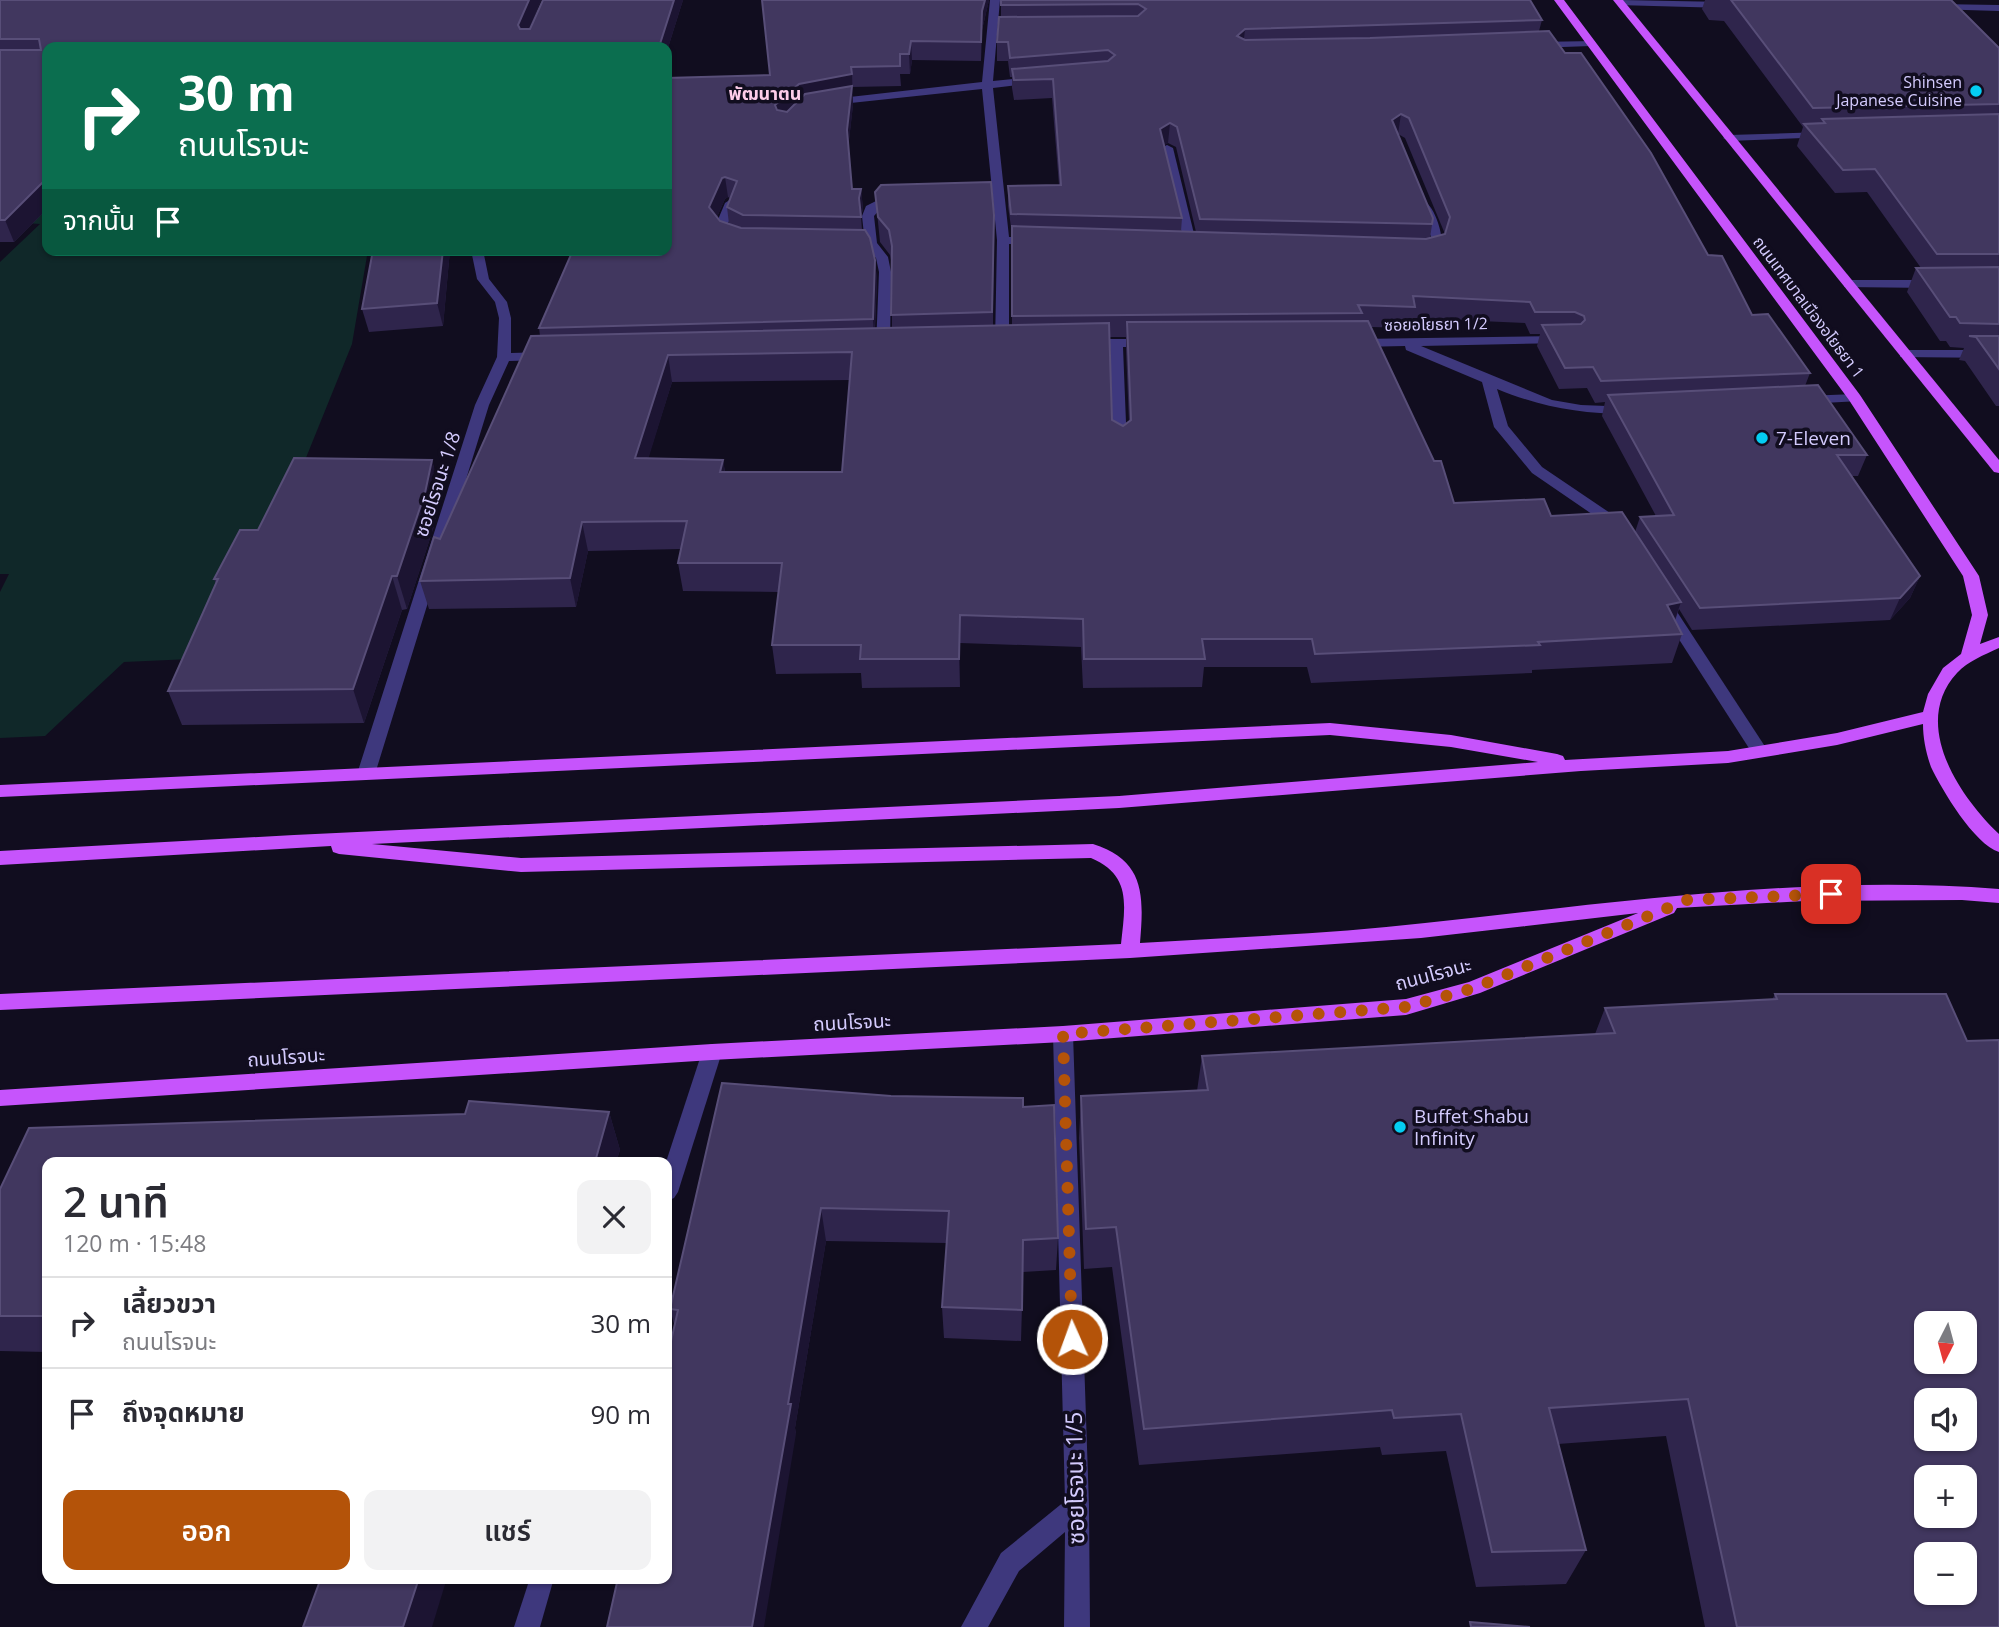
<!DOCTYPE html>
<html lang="th">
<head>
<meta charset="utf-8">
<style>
  body { margin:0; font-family:"Open Sans","Noto Sans Thai",sans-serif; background:#f2f2f3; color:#2b2b33; height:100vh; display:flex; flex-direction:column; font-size:26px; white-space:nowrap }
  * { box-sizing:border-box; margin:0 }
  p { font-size:23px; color:#7c7c81 }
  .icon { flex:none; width:38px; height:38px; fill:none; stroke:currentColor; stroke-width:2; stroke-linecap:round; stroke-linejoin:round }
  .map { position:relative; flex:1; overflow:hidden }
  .details { position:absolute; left:42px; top:1157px; width:630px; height:427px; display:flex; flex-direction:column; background:#fff; border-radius:14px; box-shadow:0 2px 5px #0004 }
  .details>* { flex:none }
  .hud { position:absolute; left:42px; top:42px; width:630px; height:214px; border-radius:14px; box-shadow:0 2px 5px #0004; background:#0b6e4f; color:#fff; overflow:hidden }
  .needle { width:46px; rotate:186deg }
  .controls { position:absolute; left:1914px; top:1311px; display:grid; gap:14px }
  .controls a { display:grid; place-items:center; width:63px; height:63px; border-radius:14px; background:#fff; box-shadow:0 2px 5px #0004; font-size:35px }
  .pin { position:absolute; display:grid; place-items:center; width:60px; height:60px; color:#fff; margin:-30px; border-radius:14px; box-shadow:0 4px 10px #0006 }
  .me { position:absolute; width:77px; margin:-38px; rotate:358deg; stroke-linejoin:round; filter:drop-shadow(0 0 5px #0008) }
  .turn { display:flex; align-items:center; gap:24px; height:147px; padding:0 21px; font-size:32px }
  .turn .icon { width:91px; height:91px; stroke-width:2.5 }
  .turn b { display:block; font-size:49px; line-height:60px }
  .then { display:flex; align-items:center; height:66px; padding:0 21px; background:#0003; gap:14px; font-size:26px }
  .round { display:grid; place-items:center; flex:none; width:74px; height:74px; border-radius:14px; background:#f2f2f3 }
  .overview { display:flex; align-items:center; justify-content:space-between; height:119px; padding:0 21px }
  h1 { font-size:42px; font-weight:600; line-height:52px }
  .button { display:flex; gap:14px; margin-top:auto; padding:14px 21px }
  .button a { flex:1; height:80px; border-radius:14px; background:#b45309; color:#fff; font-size:28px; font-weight:600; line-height:80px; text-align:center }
  .button a+a { background:#f2f2f3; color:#2b2b33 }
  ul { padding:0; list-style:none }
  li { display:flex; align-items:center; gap:21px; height:91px; padding:0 21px; border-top:2px solid #e1e1e2 }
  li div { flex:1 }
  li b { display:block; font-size:26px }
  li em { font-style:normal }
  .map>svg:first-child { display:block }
  .green { fill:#102829 }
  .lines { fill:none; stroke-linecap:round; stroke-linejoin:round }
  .minor { fill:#3e387d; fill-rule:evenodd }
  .major { fill:#c654fc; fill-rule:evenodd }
  .wall { fill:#2f254c; fill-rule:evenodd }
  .shaded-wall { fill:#1c1432 }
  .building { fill:#41375f; stroke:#584e78; stroke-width:2; fill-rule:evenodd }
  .route { stroke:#b45309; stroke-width:12; stroke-dasharray:0 21.6 }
  .poi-dot { fill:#04cdf2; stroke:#110d1f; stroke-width:2.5 }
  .labels { text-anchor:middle; stroke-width:7; stroke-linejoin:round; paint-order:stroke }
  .far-poi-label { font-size:16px; fill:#d4cbfe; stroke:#110d1f; text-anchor:end }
  .far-street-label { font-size:16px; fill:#d4cbfe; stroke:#110d1f }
  .far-neighbourhood-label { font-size:18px; font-weight:bold; fill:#fecdea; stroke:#110d1f }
  .poi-label { font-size:19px; fill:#d4cbfe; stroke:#110d1f; text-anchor:start }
  .street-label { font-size:19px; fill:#d4cbfe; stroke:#110d1f }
  .near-street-label { font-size:23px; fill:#d4cbfe; stroke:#110d1f }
</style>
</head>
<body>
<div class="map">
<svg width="1999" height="1627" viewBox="0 0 1999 1627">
  <rect width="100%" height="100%" fill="#110d1f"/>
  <polygon class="green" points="47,196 47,250 368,250 352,344 297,480 191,659 124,662 45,736 0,738 0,592 9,574 0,574 0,262 40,224 0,221 0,197"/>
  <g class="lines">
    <g class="minor">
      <polygon points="990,0 1000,0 993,81 1034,77 1039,80 1034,83 993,88 1009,237 1034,237 1040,241 1034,245 1009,244 1009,344 1002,348 995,344 997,240 982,89 832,105 827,102 832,99 982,82"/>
      <polygon points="1621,0 1726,2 1731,5 1726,8 1617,5 1617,1"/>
      <polygon points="1936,4 1999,5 1999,11 1932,9 1932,5"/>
      <polygon points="1595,41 1595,45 1591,46 1535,48 1530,45 1535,42"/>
      <polygon points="1824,132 1828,133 1828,137 1729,141 1723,138 1729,135"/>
      <polygon points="1167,145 1173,148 1197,246 1195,249 1185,246 1161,148"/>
      <polygon points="731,199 737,203 726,228 738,239 732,243 714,229 725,203"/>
      <polygon points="878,200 897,200 903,204 897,208 881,208 874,216 877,243 888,257 891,272 890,347 883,351 876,347 879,272 876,258 865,244 862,216 866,206"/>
      <path d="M1423,200c12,6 23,39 17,52l-11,3 -6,-4 7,-4 2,-8 -15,-35z"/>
      <polygon points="471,250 483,250 489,279 507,302 511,318 511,353 546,352 553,356 546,360 509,361 489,405 375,774 366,780 357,774 475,405 497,357 499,318 495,302 477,279"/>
      <polygon points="1848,280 1932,280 1938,284 1932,288 1844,287 1844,281"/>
      <path d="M1561,336l7,4 -2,3 -145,3 131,54 29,5 51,2v6l-5,1c-47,0 -86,-7 -130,-25l11,37 34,41 74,50 7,11 -2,3h-10l-6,-8 -73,-50 -38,-46 -12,-45 -76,-32 -1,-4 -47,1 -7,-4 7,-4z"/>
      <polygon points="1088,339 1148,339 1155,343 1148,347 1123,347 1127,448 1125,451 1115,451 1113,448 1110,347 1083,346 1081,343"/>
      <polygon points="1905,350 1999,350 1999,358 1900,357 1900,351"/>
      <polygon points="1855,394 1862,398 1860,401 1805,404 1798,400 1805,396"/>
      <polygon points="1663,597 1668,598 1766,748 1768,752 1766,756 1754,756 1655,602"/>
      <polygon points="1063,1026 1070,1028 1073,1034 1089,1506 1090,1627 1064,1627 1065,1532 1019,1571 988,1627 961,1627 1001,1553 1065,1501 1053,1034 1056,1028"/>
      <polygon points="712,1044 719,1046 722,1052 678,1192 674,1198 667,1201 666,1162 702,1052 705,1046"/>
      <polygon points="530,1578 554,1578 540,1627 514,1627"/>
    </g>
    <g class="major">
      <path d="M1554,0h10l296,395 119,181 9,39 -8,29 19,-7v11c-15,7 -31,13 -42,25 -47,51 3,124 42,161v18c-25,-8 -57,-62 -68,-85 -5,-14 -8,-29 -8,-43l-86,21 -109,18 -147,8 -462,37 -747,36 149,14 572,-14c52,16 51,52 47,99 95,-6 190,-9 285,-20 190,-20 382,-49 574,-34v14l-37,-3 -157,1 -128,7 -3,5 -194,80 -74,22 -343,27 -351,18 -712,46v-16l712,-46 351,-18 343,-27 63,-17 169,-69 -217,25 -291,20 -1130,52v-16l1121,-50c4,-38 11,-69 -30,-86l-570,14 -182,-18 -6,-2 -2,-6 -331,19v-14l294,-16 825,-39 419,-34 -87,-15 -121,-12 -1330,62v-12l1330,-62 121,12 106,19 6,2 2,4 163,-9 109,-18 86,-21 5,-18 15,-26 18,-14 11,-39 -9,-39 -114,-176z"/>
      <polygon points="1613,0 1623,0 1999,460 1999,473 1994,472"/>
    </g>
  </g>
  <g class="wall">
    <polygon points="0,0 541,0 529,29 530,29 543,0 683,0 667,51 667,47 47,47 47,209 14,242 0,242"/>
    <path d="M762,0h227l-7,30 -1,31 -69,-1 -2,14h-10l1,12 -49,1 1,18 -5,43 4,41h9l2,20 -2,7 1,14 13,30 2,21 -2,47 17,-1v-62l-2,-10 -10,-13 -5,-50 119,23 -1,110h19v-91l-4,-28v-20l51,-1 -7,-87 -38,2 -2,-12v-11h-2l-2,-16h-11v-19l4,-25v-17h529l12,20 -3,11 213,284 58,58 -5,13 62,69 -9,21h-6l68,100 -10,22 -20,22 -198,10 -13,-21 -4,12 7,13 -10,29 -140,7v3l-221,10 -4,-16h-103l-2,20 -119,1 -2,-41 -121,-4v44l-98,1 -1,-15 -85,1 -4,-29 7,-53 -96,-1 -5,-28 3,-14 -93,2 -12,56 -147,2 -9,-28 120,-245 -1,-8 128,-78 103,-175zM1398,134l7,4 40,96 -15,4 3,-20zM1168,143l8,4 20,85 -15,-1 1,-13 -18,-73zM728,197l2,1 -3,9 2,17 -9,-3 -3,-4 8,-18zM1413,318l112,5 5,11h10l-3,12 22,43 28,-1 8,15 10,-1 -3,14 54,100 -16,1 -5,15 -84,-16 -97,-13 -83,-176 40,1zM1109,337h17v13l3,72 -6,4 -11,-6zM850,380l-8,92h-117l-2,-12 -75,-2 24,-76z"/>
    <polygon points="1705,0 1951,0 1999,48 1999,406 1996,406 1965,361 1959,360 1964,348 1950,347 1946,341 1940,341 1907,292 1916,268 1921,268 1867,192 1835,193 1797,146 1803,127 1724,21 1709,20 1702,9"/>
    <polygon points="373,250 450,250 443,326 369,332 362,309"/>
    <polygon points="432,460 440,492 434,526 407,609 402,610 364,723 182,725 168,691 216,584 214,579 258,530"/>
    <polygon points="1775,994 1999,1627 1705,1627 1666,1436 1558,1444 1586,1550 1566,1584 1476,1587 1446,1451 1382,1455 1380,1447 1139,1465 1112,1267 1084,1269 1079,1138 1081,1096 1197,1091 1202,1056 1595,1034 1605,1008 1772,1000"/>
    <polygon points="722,1083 1023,1107 1058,1238 1056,1270 1023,1272 1021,1341 944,1338 942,1307 947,1243 826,1241 795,1428 796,1434 674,1324 670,1309"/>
    <polygon points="469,1101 609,1112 620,1150 616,1162 47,1162 47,1352 0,1351 0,1189 29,1128 465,1114"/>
  </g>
  <g class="shaded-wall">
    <polygon points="529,0 541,0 522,46 518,25"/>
    <polygon points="674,0 683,0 667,51 667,47 659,47"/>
    <polygon points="985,0 989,0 982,30 981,61 982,11"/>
    <polygon points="1245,29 1243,48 1237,36"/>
    <polygon points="911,41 912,60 910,74 909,54"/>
    <polygon points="852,74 853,105 848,150 777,125 775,105 799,84"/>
    <polygon points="1401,114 1398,134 1389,140 1392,120"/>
    <polygon points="1170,123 1168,143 1158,149 1160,129"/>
    <polygon points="725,177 728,197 725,199 712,228 709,207 722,178"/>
    <polygon points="47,178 47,209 14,242 5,220"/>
    <polygon points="861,189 863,209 860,218 859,198"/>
    <polygon points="443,250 450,250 443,326 437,303"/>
    <polygon points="875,260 877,281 874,340 873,319"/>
    <polygon points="668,355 672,382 640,486 635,458"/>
    <polygon points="432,460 440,492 434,526 407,609 397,576"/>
    <polygon points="723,460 727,488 720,472"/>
    <polygon points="582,522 588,551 576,607 570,578"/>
    <polygon points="392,576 402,610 364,723 353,689"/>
    <polygon points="1920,576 1910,598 1890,620 1900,598"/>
    <polygon points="1681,602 1671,631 1667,605"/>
    <polygon points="960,615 960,687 959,659"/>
    <polygon points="609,1112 620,1150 616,1162 595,1162"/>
    <polygon points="821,1208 826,1241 795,1428 796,1434 764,1627 752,1627"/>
    <polygon points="419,1578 447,1578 432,1627 403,1627"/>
  </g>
  <g class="building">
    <polygon points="0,0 529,0 518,25 520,29 530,29 543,0 674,0 659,47 47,47 47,178 5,220 0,220 0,50 41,50 39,39 0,39"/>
    <polygon points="762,0 985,0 982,11 981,42 911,41 909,54 900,54 900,66 851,67 852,74 799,84 775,105 777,110 787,112 805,94 852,86 847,130 852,189 861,189 859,198 861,217 743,215 727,207 737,181 725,177 722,178 709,207 720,221 741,228 865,230 870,238 875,260 873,319 539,328 573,250 667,250 667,78 770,75"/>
    <polygon points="1001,0 1530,0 1542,20 1245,29 1237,36 1245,40 1370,38 1549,31 1565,53 1581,53 1651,153 1708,255 1722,256 1752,315 1768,314 1810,373 1601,381 1593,367 1565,368 1542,325 1581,324 1585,320 1584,316 1575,312 1535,312 1530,302 1413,296 1415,307 1358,305 1362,313 1012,316 1012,226 1426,239 1445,234 1450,217 1409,118 1401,114 1392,120 1433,218 1432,224 1200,219 1177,127 1170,123 1160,129 1182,218 1011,214 1008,186 1061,185 1053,79 1014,80 1012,69 1108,61 1115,55 1108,50 1010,58 1008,42 997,42 999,17 1138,16 1146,9 1138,4 1001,5"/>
    <polygon points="1731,0 1951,0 1999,48 1999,104 1813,108"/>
    <polygon points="1999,114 1999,254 1937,254 1875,169 1843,170 1804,124 1825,123 1822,119"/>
    <polygon points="991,182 994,215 992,312 891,315 892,246 889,230 878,217 875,192 881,185"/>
    <polygon points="373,250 443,250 437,303 362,309"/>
    <polygon points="1999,267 1999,324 1960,323 1956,317 1950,317 1916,268"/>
    <path d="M1368,321l66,140h7l13,42 90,-4 7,17 71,-4 59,90 -14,3 15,29 -144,8 2,3 -225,9 -3,-15h-110l3,20h-121l-1,-40 -123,-4 -1,44h-99l1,-14h-89l10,-82h-104l9,-42 -105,1 -12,56 -150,3 14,-44 6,2 91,-203 578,-13 3,97 11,6 8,-6 -4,-98zM852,352l-10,120h-122l3,-12 -88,-2 33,-103z"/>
    <polygon points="1969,336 1999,336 1999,369 1976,337"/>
    <polygon points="1818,385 1867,455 1837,455 1920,576 1900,598 1700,608 1640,517 1674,515 1608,395"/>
    <polygon points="294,458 432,460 425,493 397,576 392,576 353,689 168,691 218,579 214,579 240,530 258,530"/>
    <path d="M1775,994h171l21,47 32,-1v587h-262l-49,-228 -139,9 37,142 -94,2 -31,-138 -67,4 -2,-8 -248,19 -28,-202 -30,2 -5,-133 127,-6 -6,-34 413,-23 -10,-25 172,-9zM1927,1323h38v39h-38zM1927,1400h38v38h-38zM1927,1477h38v39h-38zM1927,1554h38v38h-38z"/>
    <polygon points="722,1083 891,1096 1023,1098 1023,1107 1054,1105 1058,1238 1023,1240 1022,1310 942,1307 949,1211 821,1208 788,1404 791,1404 752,1627 607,1627 618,1578 667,1578 667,1359 678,1310 670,1309"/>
    <polygon points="469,1101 609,1112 595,1162 47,1162 47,1316 0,1316 0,1189 29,1128 465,1114"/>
    <polygon points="321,1578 419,1578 403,1627 303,1627"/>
    <polygon points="1470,1622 1530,1627 1471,1627"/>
  </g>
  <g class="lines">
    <polyline class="route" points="1072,1339 1063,1034 1406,1007 1474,988 1687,900 1831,894"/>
  </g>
  <g class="poi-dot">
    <circle cx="1976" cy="91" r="7"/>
    <circle cx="1762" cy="438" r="7"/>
    <circle cx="1400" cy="1127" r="7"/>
  </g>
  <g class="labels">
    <g class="far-poi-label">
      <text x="1962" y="88">Shinsen<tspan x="1962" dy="18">Japanese Cuisine</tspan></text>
    </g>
    <g class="far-street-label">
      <text transform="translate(1809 307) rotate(53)" y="6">ถนนเทศบาลเมืองอโยธยา 1</text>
      <text transform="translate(1436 324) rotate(-1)" y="6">ซอยอโยธยา 1/2</text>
    </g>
    <g class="far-neighbourhood-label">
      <text x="765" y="100">พัฒนาตน</text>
    </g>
    <g class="poi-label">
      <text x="1776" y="445">7-Eleven</text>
      <text x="1414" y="1123">Buffet Shabu<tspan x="1414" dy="22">Infinity</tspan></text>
    </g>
    <g class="street-label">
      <text transform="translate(437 484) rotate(-72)" y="7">ซอยโรจนะ 1/8</text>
      <text transform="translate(1433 974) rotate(-15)" y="7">ถนนโรจนะ</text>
      <text transform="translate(852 1022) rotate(-3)" y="7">ถนนโรจนะ</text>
      <text transform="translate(286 1057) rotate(-4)" y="7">ถนนโรจนะ</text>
    </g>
    <g class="near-street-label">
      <text transform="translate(1075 1478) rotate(-91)" y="8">ซอยโรจนะ 1/5</text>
    </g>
  </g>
</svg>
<div class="controls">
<a><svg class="needle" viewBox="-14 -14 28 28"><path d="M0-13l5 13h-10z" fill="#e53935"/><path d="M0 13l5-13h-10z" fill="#7c7c81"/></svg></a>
<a><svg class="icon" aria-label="sound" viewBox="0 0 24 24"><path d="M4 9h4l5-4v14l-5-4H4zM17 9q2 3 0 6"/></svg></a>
<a>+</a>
<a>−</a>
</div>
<div class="pin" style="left:1831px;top:894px;background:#d93025"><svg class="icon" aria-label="arrive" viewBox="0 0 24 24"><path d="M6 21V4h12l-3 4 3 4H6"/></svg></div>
<svg class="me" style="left:1072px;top:1339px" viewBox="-20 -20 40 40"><circle r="17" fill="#b45309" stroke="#fff" stroke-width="3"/><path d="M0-11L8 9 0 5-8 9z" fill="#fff"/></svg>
<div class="hud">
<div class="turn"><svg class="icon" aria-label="right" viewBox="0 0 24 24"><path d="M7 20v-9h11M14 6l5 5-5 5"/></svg><div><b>30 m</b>ถนนโรจนะ</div></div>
<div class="then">จากนั้น<svg class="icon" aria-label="arrive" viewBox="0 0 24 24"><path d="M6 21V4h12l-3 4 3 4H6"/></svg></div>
</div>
<section class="details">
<div class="overview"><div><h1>2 นาที</h1><p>120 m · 15:48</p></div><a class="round"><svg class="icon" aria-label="close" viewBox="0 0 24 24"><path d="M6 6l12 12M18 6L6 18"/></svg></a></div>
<ul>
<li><svg class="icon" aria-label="right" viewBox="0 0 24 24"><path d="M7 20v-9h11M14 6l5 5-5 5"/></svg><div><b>เลี้ยวขวา</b><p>ถนนโรจนะ</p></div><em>30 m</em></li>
<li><svg class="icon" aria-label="arrive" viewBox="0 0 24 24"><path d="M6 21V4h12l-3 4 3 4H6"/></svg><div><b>ถึงจุดหมาย</b></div><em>90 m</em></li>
</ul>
<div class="button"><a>ออก</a><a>แชร์</a></div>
</section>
</div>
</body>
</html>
